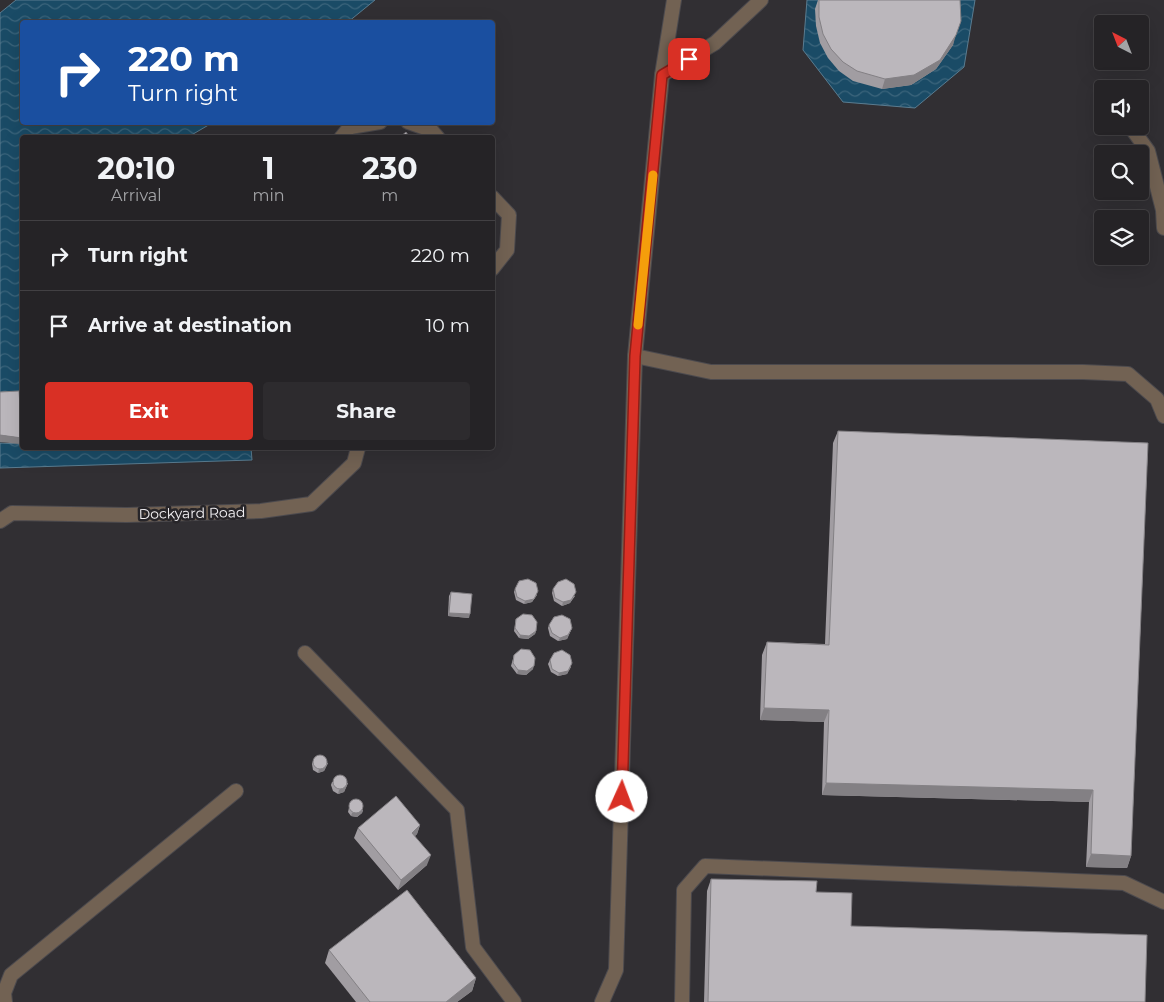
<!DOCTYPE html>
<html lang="en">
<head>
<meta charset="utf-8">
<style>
  body { margin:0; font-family:Montserrat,sans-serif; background:#2d2b2e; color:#f1f3f6; height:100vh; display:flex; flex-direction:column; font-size:19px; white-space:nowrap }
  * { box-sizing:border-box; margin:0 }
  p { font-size:16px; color:#a3a4a7 }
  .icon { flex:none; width:28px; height:28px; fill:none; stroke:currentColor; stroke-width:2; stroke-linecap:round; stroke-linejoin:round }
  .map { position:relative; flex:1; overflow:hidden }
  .side { position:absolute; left:20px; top:135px; width:475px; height:315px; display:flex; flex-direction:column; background:#252326; border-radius:5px; box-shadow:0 5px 20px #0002,0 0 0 1px #424043 }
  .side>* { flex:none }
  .top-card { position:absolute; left:20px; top:20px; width:475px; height:105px; border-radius:5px; box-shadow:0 5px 20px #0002,0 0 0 1px #424043; background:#1a4fa0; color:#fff; overflow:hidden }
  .needle { width:32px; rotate:318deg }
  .buttons { position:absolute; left:1094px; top:15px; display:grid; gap:10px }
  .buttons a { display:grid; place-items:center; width:55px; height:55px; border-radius:5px; background:#252326; box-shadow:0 5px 20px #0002,0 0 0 1px #424043; font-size:25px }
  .pin { position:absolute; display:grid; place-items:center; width:42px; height:42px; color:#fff; margin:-21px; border-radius:10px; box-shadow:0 2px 8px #0006 }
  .me { position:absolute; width:55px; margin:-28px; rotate:2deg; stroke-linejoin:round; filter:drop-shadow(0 0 4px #0008) }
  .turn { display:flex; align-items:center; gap:18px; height:105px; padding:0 25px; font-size:22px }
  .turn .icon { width:65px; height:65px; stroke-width:2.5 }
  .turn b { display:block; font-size:35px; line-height:42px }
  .eta { display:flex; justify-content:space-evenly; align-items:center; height:85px; text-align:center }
  .eta b { font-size:30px; font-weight:700; line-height:35px }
  .cta { display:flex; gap:10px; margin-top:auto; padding:10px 25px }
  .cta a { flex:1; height:58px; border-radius:5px; background:#d93025; color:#fff; font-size:20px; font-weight:700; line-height:58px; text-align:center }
  .cta a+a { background:#2d2b2e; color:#f1f3f6 }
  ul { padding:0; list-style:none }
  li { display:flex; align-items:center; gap:15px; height:70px; padding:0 25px; border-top:1px solid #424043 }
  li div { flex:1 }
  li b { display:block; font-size:19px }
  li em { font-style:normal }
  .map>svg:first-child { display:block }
  .water { fill:url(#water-waves); stroke:#5a7c90 }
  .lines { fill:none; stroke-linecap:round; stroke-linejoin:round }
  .lane-casing { stroke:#4c4a4e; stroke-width:16 }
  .lane { stroke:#726253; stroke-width:14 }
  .wall { fill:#a19da2 }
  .shaded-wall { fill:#838084 }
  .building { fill:#bbb7bc; stroke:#838084 }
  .route-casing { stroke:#8d1f18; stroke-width:12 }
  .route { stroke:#d93025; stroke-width:9 }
  .slow { stroke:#f59e0b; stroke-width:9 }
  .labels { text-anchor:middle; stroke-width:5; stroke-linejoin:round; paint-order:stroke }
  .street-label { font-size:14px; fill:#f1eff2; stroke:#272529 }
</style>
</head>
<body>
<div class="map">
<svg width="1164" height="1002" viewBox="0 0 1164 1002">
  <defs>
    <pattern id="water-waves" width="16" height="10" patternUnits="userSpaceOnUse" patternTransform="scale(1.25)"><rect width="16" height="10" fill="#1a4b66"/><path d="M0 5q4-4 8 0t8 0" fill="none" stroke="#3c657c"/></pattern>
  </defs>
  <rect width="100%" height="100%" fill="#312f33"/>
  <g class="water">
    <polygon points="16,0 375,0 348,22 22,22 22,122 212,123 188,137 22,138 22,448 251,448 252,460 0,468 0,443 20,444 16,397 0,398 0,13"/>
    <polygon points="807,0 975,0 964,67 915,108 843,102 803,50"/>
  </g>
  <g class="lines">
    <g class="lane-casing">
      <g id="lane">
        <polyline points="662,75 715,43 761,0"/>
        <polyline points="408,122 431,130 438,138"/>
        <polyline points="1130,126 1148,151 1163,210 1164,228"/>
        <polyline points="341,138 350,127 380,122"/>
        <polyline points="492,197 509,215 507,250 492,269"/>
        <polyline points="635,356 711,372 1083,372 1128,374 1157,399 1164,416"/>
        <polyline points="0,521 12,513 127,515 261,511 311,504 354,463 358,448"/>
        <polyline points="305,653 457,810 473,947 514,1002"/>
        <polyline points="5,1002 4,993 11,975 236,791"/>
        <polyline points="602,1002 616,970 635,356 662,75 674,0"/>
        <polyline points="682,1002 684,890 705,866 1124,883 1164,902"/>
      </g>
    </g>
    <use href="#lane" class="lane"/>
  </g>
  <g class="wall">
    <polygon points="818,0 960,0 953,45 936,69 911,85 882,89 853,81 839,71 828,58 820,43 816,26 815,9"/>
    <polygon points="838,431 1148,443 1131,856 1127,868 1086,867 1089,802 822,795 824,722 760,720 762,655 767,642 825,644 833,443"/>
    <polygon points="515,589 537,595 532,602 524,604 516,600 514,592"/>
    <polygon points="553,589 575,596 570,603 562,606 554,601 552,593"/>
    <polygon points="451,592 469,618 448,616 449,596"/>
    <polygon points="516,619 536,631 535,634 528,639 519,638 514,631"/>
    <polygon points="549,625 572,628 567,639 558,641 550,636 548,628"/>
    <polygon points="514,655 533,669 526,675 517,674 511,666"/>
    <polygon points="550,660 571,667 567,674 558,676 551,672 548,664"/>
    <polygon points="313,761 328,763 324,771 318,773 313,770 312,764"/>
    <polygon points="332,782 348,783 344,792 338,794 333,791 331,785"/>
    <polygon points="350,803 363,810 362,813 357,817 351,816 348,812"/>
    <polygon points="420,825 417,834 415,836 427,865 398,890 354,838 358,828"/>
    <polygon points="711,879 816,892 851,926 1145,1002 704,1002 707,891"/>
    <polygon points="329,950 476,978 472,991 457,1002 356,1002 325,963"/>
  </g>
  <g class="shaded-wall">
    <polygon points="956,35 953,45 936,69 911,85 882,89 885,79"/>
    <polygon points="0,435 22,438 20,444 0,442"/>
    <polygon points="538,591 532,602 524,604 525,601"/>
    <polygon points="576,592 570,603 562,606 563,602"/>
    <polygon points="449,613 470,614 469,618 448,616"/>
    <polygon points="572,628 567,639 558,641 560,638"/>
    <polygon points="536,631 535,634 528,639 519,638 520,635"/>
    <polygon points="572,663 567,674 558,676 559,673"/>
    <polygon points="534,666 533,669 526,675 517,674 518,670"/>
    <polygon points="764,708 829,710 824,722 760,720"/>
    <polygon points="328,763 324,771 318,773 319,769"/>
    <polygon points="348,783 344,792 338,794 339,790"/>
    <polygon points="826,783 1093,790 1089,802 822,795"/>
    <polygon points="363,810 362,813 357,817 351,816 352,813"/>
    <polygon points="420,825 417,834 408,842 412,833"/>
    <polygon points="1091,854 1131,856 1127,868 1086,867"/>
    <polygon points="431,855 427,865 398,890 401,880"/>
    <polygon points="476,978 472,991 457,1002 446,1002"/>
  </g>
  <g class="building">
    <polygon points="819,0 960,0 961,21 956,35 940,60 914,75 885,79 857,71 843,62 831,49 823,34 819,17"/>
    <polygon points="406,132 410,138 399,138"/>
    <polygon points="19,391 22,438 0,435 0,392"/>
    <polygon points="838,431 1148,443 1131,856 1091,854 1093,790 826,783 829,710 764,708 767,642 829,645"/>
    <polygon points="528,579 536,583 538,591 534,599 525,601 517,597 515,589 519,581"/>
    <polygon points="566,579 574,584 576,592 571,600 563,602 555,598 553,589 558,582"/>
    <polygon points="451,592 472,594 470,614 449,613"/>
    <polygon points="523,614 532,615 537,622 536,631 529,636 520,635 515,628 516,619"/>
    <polygon points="562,615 570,619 572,628 568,635 560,638 552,633 549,625 554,617"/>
    <polygon points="521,649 530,650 535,658 534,666 527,671 518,670 513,663 514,655"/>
    <polygon points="562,650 570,655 572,663 568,671 559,673 552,669 550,660 554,653"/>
    <circle cx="320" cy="762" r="7"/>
    <circle cx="340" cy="782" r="7"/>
    <polygon points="396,796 420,825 412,833 431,855 401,880 358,828"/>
    <circle cx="356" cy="806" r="7"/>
    <polygon points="711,879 817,881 816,892 852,893 851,926 1147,935 1145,1002 708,1002"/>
    <polygon points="407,890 476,978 446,1002 370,1002 329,950"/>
  </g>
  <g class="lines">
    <g class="route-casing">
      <polyline id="route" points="622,797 635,356 662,75 689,59"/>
    </g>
    <use href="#route" class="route"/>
    <polyline class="slow" points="638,325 653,175"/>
  </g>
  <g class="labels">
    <g class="street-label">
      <text transform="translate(192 513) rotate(-1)" y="5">Dockyard Road</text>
    </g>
  </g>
</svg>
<div class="buttons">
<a><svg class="needle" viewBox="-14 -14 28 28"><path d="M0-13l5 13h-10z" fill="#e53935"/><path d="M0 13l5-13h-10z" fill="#a3a4a7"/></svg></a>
<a><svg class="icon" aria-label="sound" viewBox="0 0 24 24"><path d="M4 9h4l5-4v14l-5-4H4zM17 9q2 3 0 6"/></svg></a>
<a><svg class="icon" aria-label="search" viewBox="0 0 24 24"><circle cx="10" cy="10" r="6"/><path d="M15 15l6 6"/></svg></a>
<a><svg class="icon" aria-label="layers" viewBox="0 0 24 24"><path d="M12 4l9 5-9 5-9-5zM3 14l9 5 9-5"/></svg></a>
</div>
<div class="pin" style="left:689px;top:59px;background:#d93025"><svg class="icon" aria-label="arrive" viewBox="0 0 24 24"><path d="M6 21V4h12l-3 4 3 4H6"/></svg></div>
<svg class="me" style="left:622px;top:797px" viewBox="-20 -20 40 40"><circle r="19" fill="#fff"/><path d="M0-13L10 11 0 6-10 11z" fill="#d93025"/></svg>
<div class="top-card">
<div class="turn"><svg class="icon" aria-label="right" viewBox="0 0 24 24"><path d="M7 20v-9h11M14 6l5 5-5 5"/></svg><div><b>220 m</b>Turn right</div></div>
</div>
<section class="side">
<div class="eta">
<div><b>20:10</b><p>Arrival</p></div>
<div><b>1</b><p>min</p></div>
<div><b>230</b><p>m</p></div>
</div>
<ul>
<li><svg class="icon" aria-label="right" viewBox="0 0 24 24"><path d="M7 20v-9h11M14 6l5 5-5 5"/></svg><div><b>Turn right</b></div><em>220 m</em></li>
<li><svg class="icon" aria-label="arrive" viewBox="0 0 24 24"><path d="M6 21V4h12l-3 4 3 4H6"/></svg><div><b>Arrive at destination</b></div><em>10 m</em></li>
</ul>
<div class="cta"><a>Exit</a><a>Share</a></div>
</section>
</div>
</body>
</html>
